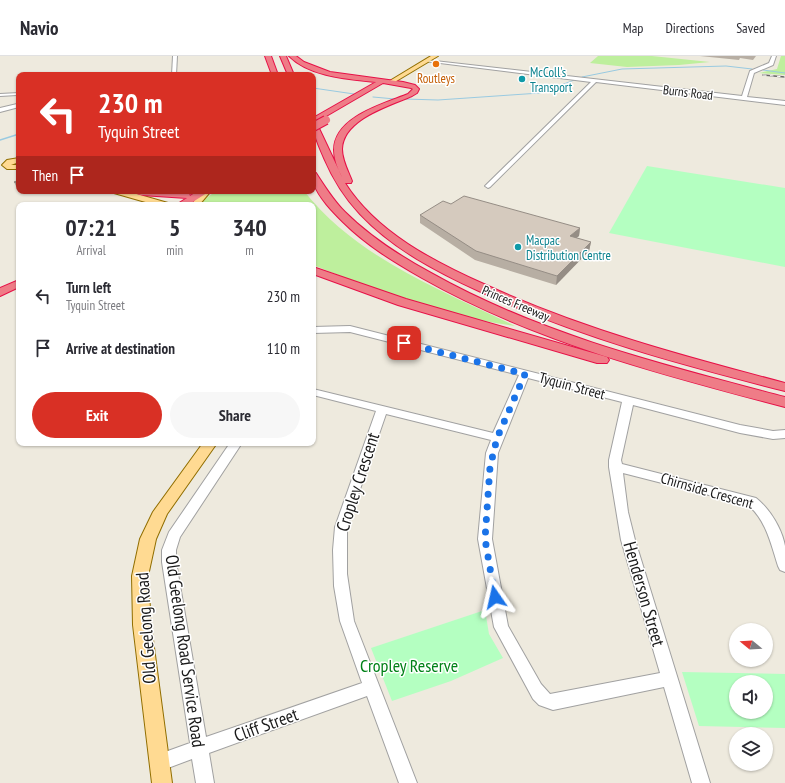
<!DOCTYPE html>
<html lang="en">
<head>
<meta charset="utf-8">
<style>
  body { margin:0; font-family:"PT Sans Narrow",sans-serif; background:#f7f7f7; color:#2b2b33; height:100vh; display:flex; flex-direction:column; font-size:15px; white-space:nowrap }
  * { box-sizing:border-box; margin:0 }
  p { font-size:13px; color:#7c7c81 }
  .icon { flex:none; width:22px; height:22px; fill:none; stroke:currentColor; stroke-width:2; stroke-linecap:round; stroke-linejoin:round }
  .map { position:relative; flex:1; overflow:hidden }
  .side { position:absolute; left:16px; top:146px; width:300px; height:244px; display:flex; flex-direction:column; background:#fff; border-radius:8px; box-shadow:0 1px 3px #0004 }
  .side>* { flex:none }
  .hud { position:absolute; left:16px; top:16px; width:300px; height:122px; border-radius:8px; box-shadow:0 1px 3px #0004; background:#d93025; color:#fff; overflow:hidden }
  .needle { width:26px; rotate:288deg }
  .controls { position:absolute; left:729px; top:567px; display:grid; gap:8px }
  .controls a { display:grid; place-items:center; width:44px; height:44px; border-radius:50%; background:#fff; box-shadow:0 1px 3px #0004; font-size:20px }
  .pin { position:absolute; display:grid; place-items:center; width:34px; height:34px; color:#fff; margin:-17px; border-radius:8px; box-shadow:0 2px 6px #0006 }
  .me { position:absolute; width:44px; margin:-22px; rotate:349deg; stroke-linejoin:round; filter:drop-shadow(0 0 3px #0008) }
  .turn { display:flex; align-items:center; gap:14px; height:84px; padding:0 16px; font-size:18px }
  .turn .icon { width:52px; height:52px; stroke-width:2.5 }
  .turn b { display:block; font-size:28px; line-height:34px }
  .then { display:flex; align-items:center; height:38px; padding:0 16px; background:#0003; gap:8px; font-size:15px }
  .eta { display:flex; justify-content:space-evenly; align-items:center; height:68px; text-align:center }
  .eta b { font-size:24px; font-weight:800; line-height:28px }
  .primary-button { display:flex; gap:8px; margin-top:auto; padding:8px 16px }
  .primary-button a { flex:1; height:46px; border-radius:24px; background:#d93025; color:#fff; font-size:16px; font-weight:800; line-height:46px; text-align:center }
  .primary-button a+a { background:#f7f7f7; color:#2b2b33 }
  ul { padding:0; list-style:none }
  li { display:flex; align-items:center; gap:12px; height:52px; padding:0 16px }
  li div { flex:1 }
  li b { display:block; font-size:15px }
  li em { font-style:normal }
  header { display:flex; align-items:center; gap:24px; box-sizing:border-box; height:56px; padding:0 20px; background:#fff; border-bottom:1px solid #e1e1e2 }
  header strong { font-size:19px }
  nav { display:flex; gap:22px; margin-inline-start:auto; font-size:14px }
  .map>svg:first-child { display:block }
  .grass { fill:#beef9d }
  .park { fill:#b4ffc1; fill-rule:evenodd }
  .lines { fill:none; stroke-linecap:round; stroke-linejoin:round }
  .stream-far1 { stroke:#99cae1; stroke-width:1 }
  .stream { stroke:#99cae1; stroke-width:1.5 }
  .minor-casing { stroke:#a1a1a1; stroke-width:2 }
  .major-casing { stroke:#916e00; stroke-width:2 }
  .highway-casing { stroke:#e61147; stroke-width:2 }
  .minor { fill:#fff; fill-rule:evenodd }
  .major { fill:#ffda92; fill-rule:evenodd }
  .highway { fill:#ef7c87; fill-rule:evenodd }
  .rail-casing { stroke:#686868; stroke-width:1.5 }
  .rail { stroke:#fff; stroke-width:1; stroke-dasharray:3.5; stroke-linecap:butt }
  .highway-bridge-casing { stroke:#e61147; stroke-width:10; stroke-linecap:butt }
  .highway-bridge { stroke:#ef7c87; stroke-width:8 }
  .wall { fill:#b7aea3 }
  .shaded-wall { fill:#958d85 }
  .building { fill:#d5cabe; stroke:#958d85 }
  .route { stroke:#1a73e8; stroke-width:7; stroke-dasharray:0 12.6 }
  .food-dot { fill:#e8710a; stroke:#fff; stroke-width:1.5 }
  .culture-dot { fill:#0f9aa8; stroke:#fff; stroke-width:1.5 }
  .labels { text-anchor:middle; stroke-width:3; stroke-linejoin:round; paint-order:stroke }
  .far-culture-label { font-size:13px; fill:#0d838f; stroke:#fff; text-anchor:start }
  .far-food-label { font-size:13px; fill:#c56008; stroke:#fff }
  .far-street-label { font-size:13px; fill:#1a1a1a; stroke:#fff }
  .street-label { font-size:15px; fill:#1a1a1a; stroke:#fff }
  .near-street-label { font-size:18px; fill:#1a1a1a; stroke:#fff }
  .near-park-label { font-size:18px; fill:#008117; stroke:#fff }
</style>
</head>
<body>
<header>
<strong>Navio</strong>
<nav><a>Map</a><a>Directions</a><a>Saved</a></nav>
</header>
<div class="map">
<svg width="785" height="727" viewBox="0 0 785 727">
  <rect width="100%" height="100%" fill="#eeeade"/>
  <g class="grass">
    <polygon points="598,0 652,0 710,6 679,9 627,11 590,7"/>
    <polygon points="781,0 785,0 785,19 759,17 777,13"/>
    <path d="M216,135h88c53,67 137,99 211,135 -70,-9 -137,-35 -202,-61v-60h-112v-3z"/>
  </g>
  <g class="park">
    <polygon points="647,110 785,132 785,211 609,177"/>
    <polygon points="485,554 489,578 503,602 451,625 392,645 371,592"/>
    <path d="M682,616l103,2v54l-86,-2zM736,626h30v30h-30z"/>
  </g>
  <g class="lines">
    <g class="stream-far1">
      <polyline points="763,14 785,17"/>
      <polyline points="582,21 622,13 726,10 752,13"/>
      <polyline points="313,32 354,38"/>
      <polyline points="373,41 395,43"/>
      <polyline points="405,43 438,44 540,37 577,23"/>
    </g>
    <polyline class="stream" points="0,84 19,78"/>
    <g class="minor-casing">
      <g id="minor">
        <polygon points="173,0 177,0 176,19 172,19"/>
        <polygon points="772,0 776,0 773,9 754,17 747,41 785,45 785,49 596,26 490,131 488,132 485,130 486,129 591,26 424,5 426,4 742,40 750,15 769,7"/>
        <polygon points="19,37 17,39 0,40 0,38"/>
        <polygon points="17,48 19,49 19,51 0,56 0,52"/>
        <path d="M350,270l390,99 33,6 12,-1v8l-12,1 -33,-6 -107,-28 -12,55 1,4 134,34c14,11 26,31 29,48 0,8 0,17 0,26l-5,-2 -2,-4c-7,-22 -12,-46 -30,-61l-125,-32 5,39 7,28 75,243h-18l-28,-96 -111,23 -14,-5 -6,-6 -39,-72 -16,-88 8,-86 5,-13 -105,-26 -39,113v47l7,47 63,162h-18l-32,-87 -158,57 5,30h-18l-4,-24 -32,12 -6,-3 -3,-6 3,-6 36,-13 -28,-181v-12l7,-18 61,-89h12l-62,94 -4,13v12l30,175 156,-54 -22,-62 -6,-35 -1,-36 2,-23 41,-116 -63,-16v-6l180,44 26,-58 -169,-43 -37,1v-6zM528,322l94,24 -13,58v7l12,73 39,133 -110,21 -9,-10 -33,-58 -16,-87 6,-86z"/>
      </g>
    </g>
    <g class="major-casing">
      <g id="major">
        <polygon points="431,0 438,0 393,27 388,26"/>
        <polygon points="19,102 19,106 11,109 19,109 19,113 7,113 2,109 7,104"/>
        <polygon points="113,135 126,135 168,147 169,149 156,149 114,137"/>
        <polygon points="202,135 211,135 199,149 191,149"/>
        <polygon points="203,387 217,387 167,458 156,483 148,520 151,569 172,727 152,727 133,569 132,520 140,483 153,456"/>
      </g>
    </g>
    <g class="highway-casing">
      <g id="highway">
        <polygon points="265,0 271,0 278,19 272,19"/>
        <polygon points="280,0 286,0 294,19 288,19"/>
        <path d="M289,0h7l8,6 26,10 73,10 12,3 4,4 -2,4 -5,3c-23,10 -69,23 -70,53 0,11 6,22 10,32l-1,2h-6c31,49 89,79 141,102 96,44 197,71 299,98v8c-103,-26 -207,-54 -304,-99 -44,-20 -88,-43 -121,-78 -16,-17 -27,-35 -36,-56 -6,-14 -11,-24 -11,-40l63,-36c-28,-3 -66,-5 -87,-26zM383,27l28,5 2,1 -5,5c-25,10 -74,23 -74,56 0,10 4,19 8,27l-26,-55z"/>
        <path d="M313,116l3,1c9,14 17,27 29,39 25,25 55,44 86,61 110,62 233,92 354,124v10c-123,-32 -252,-66 -363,-129 -28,-16 -56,-33 -79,-56 -10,-10 -24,-24 -29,-38 -2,-3 -1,-8 -1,-12z"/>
        <polygon points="137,135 186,136 189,137 190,140 198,135 210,135 188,149 176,149 187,142 141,139 138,138"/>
        <polygon points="313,211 406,243 607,301 609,304 607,307 597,307 398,249 313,218"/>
        <polygon points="19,224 19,231 0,240 0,232"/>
      </g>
    </g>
    <use href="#minor" class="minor"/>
    <use href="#major" class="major"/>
    <use href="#highway" class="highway"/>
    <g class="rail-casing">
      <polyline id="rail" points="763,19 785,21"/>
    </g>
    <use href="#rail" class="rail"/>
    <g class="highway-bridge-casing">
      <polyline id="highway-bridge" points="313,71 326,64"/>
    </g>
    <use href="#highway-bridge" class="highway-bridge"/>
  </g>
  <g class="wall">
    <polygon points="700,0 756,0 753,4 740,2 739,4"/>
    <polygon points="19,124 19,131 16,130 14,126"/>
    <polygon points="451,148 580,172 579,180 576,182 591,186 589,195 556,229 475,204 420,167 420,159"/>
  </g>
  <g class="shaded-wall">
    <polygon points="580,172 579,180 569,188 570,180"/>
    <polygon points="591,186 589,195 556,229 557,220"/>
  </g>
  <g class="building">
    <polygon points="19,124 19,128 14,126"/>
    <polygon points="464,140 580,172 570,180 591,186 557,220 476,195 420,159 443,145 451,148"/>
  </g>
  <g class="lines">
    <polyline class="route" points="404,287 525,318 497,382 490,411 485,483 495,541"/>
  </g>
  <circle class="food-dot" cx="436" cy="8" r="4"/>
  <g class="culture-dot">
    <circle cx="522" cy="23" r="4"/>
    <circle cx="518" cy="191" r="4"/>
  </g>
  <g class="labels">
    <g class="far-culture-label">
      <text x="530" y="21">McColl's<tspan x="530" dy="15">Transport</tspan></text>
      <text x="526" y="189">Macpac<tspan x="526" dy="15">Distribution Centre</tspan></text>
    </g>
    <g class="far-food-label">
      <text x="436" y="27">Routleys</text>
    </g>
    <g class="far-street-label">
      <text transform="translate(688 36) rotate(7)" y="5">Burns Road</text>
      <text transform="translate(516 247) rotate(23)" y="5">Princes Freeway</text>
    </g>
    <g class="street-label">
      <text transform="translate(572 330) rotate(15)" y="5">Tyquin Street</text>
      <text transform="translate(707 435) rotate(16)" y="5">Chirnside Crescent</text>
    </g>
    <g class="near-street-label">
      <text transform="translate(358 426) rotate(-72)" y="6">Cropley Crescent</text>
      <text transform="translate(644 538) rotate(74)" y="6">Henderson Street</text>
      <text transform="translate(146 572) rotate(-94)" y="6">Old Geelong Road</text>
      <text transform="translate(185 595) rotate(82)" y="6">Old Geelong Road Service Road</text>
      <text transform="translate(266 669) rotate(-20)" y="6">Cliff Street</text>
    </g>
    <g class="near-park-label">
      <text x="409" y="616">Cropley Reserve</text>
    </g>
  </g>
</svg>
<div class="controls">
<a><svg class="needle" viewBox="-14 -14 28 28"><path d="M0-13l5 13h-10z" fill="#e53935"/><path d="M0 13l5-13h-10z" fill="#7c7c81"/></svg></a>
<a><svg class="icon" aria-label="sound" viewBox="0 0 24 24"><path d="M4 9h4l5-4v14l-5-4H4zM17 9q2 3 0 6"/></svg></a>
<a><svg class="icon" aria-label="layers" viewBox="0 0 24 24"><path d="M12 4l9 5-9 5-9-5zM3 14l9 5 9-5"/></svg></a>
</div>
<div class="pin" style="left:404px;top:287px;background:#d93025"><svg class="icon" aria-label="arrive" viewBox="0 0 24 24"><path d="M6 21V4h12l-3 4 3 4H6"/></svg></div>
<svg class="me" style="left:495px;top:541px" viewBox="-20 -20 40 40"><path d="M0-17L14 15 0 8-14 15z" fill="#1a73e8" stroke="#fff" stroke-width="4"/></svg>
<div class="hud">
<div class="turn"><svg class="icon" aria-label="left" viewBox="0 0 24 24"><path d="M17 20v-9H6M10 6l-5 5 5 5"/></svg><div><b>230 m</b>Tyquin Street</div></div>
<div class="then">Then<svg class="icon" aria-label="arrive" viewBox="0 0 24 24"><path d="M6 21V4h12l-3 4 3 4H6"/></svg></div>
</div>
<section class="side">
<div class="eta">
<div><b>07:21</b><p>Arrival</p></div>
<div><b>5</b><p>min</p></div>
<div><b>340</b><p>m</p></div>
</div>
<ul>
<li><svg class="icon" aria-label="left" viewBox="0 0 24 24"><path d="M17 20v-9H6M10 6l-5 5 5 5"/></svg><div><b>Turn left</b><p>Tyquin Street</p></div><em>230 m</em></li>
<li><svg class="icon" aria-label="arrive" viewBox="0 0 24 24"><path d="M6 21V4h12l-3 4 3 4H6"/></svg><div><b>Arrive at destination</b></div><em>110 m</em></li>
</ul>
<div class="primary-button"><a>Exit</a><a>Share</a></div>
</section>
</div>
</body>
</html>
